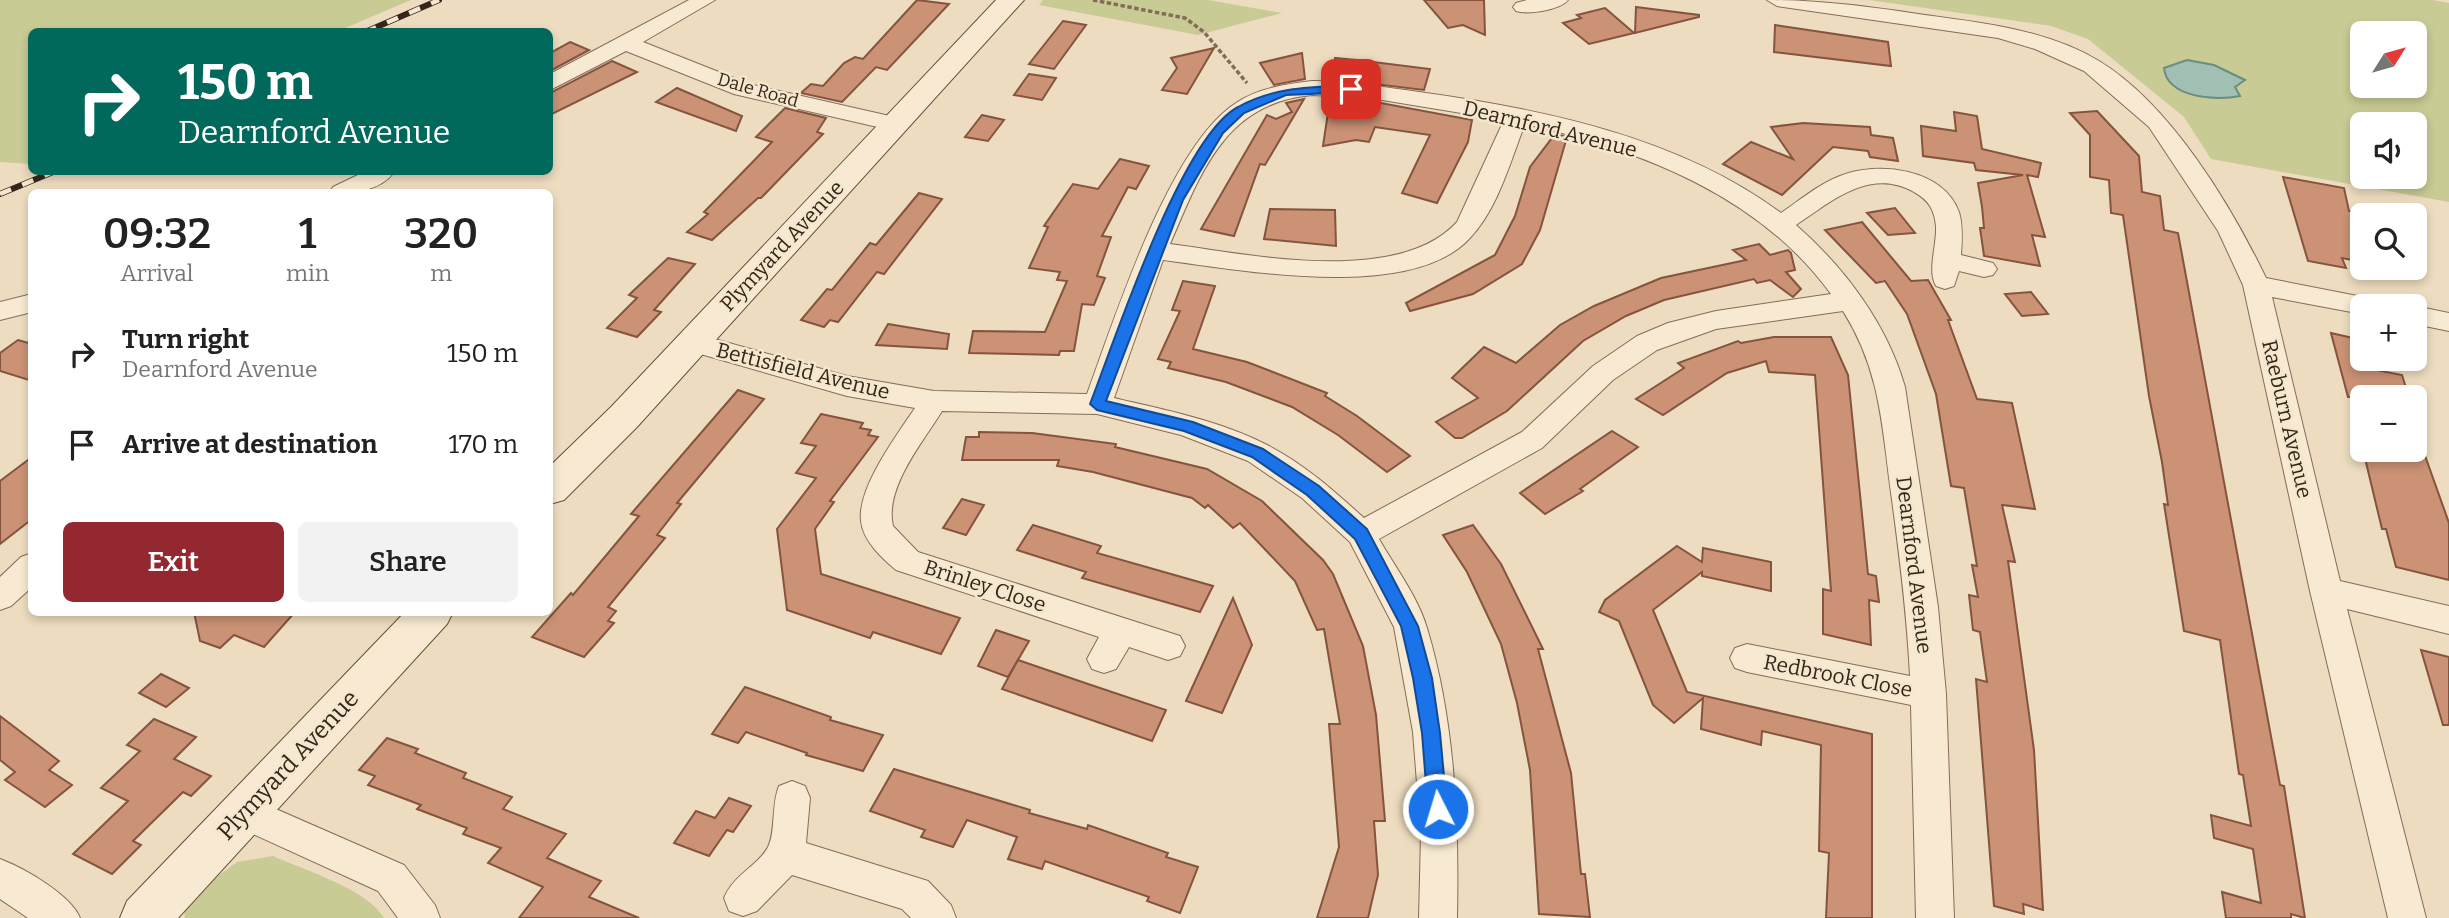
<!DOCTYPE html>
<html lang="en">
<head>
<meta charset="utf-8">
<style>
  body { margin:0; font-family:Bitter,serif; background:#f2f2f2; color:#222; height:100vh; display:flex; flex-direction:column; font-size:26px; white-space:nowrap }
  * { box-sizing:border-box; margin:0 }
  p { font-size:23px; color:#767676 }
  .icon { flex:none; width:38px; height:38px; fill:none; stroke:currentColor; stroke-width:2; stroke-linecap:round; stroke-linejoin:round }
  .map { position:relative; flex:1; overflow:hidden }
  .panel { position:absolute; left:28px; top:189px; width:525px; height:427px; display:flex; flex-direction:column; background:#fff; border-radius:10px; box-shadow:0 4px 10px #0003 }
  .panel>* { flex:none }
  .guide { position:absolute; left:28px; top:28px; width:525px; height:147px; border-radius:10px; box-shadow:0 4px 10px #0003; background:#00695c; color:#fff; overflow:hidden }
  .needle { width:46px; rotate:53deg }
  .fabs { position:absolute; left:2350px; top:21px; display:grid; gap:14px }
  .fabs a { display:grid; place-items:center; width:77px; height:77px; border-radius:10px; background:#fff; box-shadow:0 4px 10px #0003; font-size:35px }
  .pin { position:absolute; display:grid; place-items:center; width:60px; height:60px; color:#fff; margin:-30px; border-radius:14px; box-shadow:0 4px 10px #0006 }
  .me { position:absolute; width:77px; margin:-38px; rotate:355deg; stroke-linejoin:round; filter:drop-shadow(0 0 5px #0008) }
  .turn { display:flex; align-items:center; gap:24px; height:147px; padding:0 35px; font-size:32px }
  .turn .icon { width:91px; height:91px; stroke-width:2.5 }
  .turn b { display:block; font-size:49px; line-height:60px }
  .eta { display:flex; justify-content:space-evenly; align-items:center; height:119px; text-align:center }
  .eta b { font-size:42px; font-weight:600; line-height:49px }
  .button { display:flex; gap:14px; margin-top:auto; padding:14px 35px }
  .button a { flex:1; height:80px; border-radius:10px; background:#942831; color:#fff; font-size:28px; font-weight:600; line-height:80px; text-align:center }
  .button a+a { background:#f2f2f2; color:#222 }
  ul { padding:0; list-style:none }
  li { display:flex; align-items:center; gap:21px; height:91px; padding:0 35px }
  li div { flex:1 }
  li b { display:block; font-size:26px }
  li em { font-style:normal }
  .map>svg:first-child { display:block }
  .green { fill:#c8cb93; fill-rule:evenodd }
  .water { fill:#a2bfb4; stroke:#6a8c81; stroke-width:2 }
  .building { fill:#cb9275; stroke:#84543e; stroke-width:2 }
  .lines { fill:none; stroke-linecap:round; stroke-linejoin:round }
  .street-casing { stroke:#856c58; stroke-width:2 }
  .secondary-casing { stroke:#674e3b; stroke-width:2 }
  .path { stroke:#856c58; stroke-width:3.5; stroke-dasharray:4.5 2.5; stroke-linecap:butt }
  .street { fill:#f8ead2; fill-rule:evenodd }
  .secondary { fill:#f8ead2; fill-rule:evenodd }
  .rail-casing { stroke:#35261c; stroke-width:6 }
  .rail { stroke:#f5e7ce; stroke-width:4.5; stroke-dasharray:12; stroke-linecap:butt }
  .route { fill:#1a73e8; stroke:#114b97; stroke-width:2 }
  .labels { text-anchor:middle; stroke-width:5; stroke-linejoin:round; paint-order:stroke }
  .far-street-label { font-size:18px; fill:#35261c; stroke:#f5e7ce }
  .street-label { font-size:21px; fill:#35261c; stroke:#f5e7ce }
  .near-street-label { font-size:24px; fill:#35261c; stroke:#f5e7ce }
</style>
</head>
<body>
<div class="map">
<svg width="2449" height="918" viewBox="0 0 2449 918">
  <rect width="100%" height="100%" fill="#eddcbf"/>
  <g class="green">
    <polygon points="0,0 411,0 338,31 32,32 31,164 0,162"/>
    <polygon points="1043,0 1208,0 1282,13 1198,35 1039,5"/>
    <path d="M1869,0h564l16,3v199l-238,-43 -27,-42 -96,-78 -37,-13zM2362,33h53v53h-53zM2362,124h53v53h-53z"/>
    <path d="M273,856c31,14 94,33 111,62h-199l-1,-7 27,-30 26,-19z"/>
  </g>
  <path class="water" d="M2187,60l27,5 31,15 -10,7 5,9c-24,5 -73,2 -76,-28z"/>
  <g class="building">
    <polygon points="917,0 949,4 887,70 876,67 842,102 801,93 811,84 823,86 844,63 855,57 863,59"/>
    <polygon points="1424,0 1484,0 1485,35 1463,25 1448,28"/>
    <polygon points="1636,7 1699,15 1699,17 1635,33"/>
    <polygon points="1605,8 1634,33 1589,44 1563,23 1581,18 1577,15"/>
    <polygon points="1063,21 1086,25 1054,69 1029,64"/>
    <polygon points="1775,25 1888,42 1891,66 1774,52"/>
    <polygon points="570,42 589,50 550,71 550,53"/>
    <polygon points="1214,48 1187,94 1162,90 1177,68 1171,58"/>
    <polygon points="1302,53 1305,79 1274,85 1260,63"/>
    <polygon points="1335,58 1357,60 1430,69 1424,90 1332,79"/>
    <polygon points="612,61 637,72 550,115 550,93"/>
    <polygon points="1029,74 1056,78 1042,100 1014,95"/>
    <polygon points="677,88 742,116 736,131 656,102"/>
    <polygon points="1304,99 1265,165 1260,164 1234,236 1201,229 1267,115 1276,119 1292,112 1286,103"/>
    <polygon points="1330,99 1370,101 1472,120 1468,142 1437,203 1402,193 1430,135 1375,127 1369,142 1356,140 1323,146"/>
    <polygon points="785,108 826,118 817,132 823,134 761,198 758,198 712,240 687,232 708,214 704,212 772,142 756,137"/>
    <polygon points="2097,111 2139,156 2142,192 2160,196 2164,230 2178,233 2280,785 2284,786 2305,918 2291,914 2291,918 2226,918 2222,892 2261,903 2253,849 2214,838 2211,815 2251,826 2243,775 2239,774 2220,640 2184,631 2164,504 2168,505 2162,462 2149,396 2123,215 2111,213 2109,180 2090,177 2090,135 2070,113"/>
    <polygon points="1954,112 1977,116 1982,149 2041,163 2038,177 2027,175 2045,237 2032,235 2040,266 1984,256 1980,228 1984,228 1982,207 1978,183 2023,175 1976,170 1974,163 1923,156 1921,126 1956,131"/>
    <polygon points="982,115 1004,120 988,141 965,137"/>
    <polygon points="1803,123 1870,127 1871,135 1893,138 1898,161 1870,157 1868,151 1833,147 1782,195 1723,164 1751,142 1793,159 1771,127"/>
    <polygon points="1555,134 1567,137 1540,230 1522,264 1473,294 1410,311 1406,303 1495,255 1515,216 1530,167"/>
    <polygon points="1120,159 1149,166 1136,189 1128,187 1102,236 1111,237 1097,276 1105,278 1094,305 1082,304 1074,351 1060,351 1059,355 969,353 973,331 1045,332 1067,281 1057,280 1060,272 1029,268 1048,227 1044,226 1073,184 1098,189"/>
    <polygon points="2283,177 2344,188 2349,211 2356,213 2362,230 2362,262 2342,258 2346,268 2308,261"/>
    <polygon points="919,193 942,199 884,274 877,272 838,322 830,320 824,327 801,320 827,289 832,290 870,243 876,245"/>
    <polygon points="1895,208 1915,233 1888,235 1867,213"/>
    <polygon points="1270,209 1335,210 1336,246 1264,239"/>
    <polygon points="1862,222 1911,281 1928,280 1951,320 1948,320 1977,399 2012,403 2035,509 2002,505 2015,562 2008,561 2034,750 2043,910 2023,904 2024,914 1994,906 1976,679 1987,682 1980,632 1973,630 1969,595 1978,597 1972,565 1977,566 1964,488 1951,486 1936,394 1907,314 1885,281 1876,283 1825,230"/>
    <polygon points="1759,244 1770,255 1788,250 1791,253 1795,270 1786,272 1801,289 1793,297 1770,280 1757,283 1754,279 1664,300 1626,316 1583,341 1507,411 1462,438 1455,438 1436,422 1478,398 1452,378 1484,347 1516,363 1560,325 1594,306 1661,278 1746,260 1733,250"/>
    <polygon points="668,258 695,264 654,310 661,312 637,337 607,328 637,298 629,295"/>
    <polygon points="1183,281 1215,286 1193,349 1247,362 1327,393 1325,396 1357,416 1410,456 1387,472 1338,435 1292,407 1226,382 1168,368 1171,362 1158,359 1180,311 1172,310"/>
    <polygon points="2031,292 2048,314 2022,316 2005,294"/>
    <polygon points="888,324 949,334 947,349 876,345"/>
    <polygon points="2331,333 2362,340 2362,359 2368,359 2371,369 2402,375 2409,397 2348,397"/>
    <polygon points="1774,337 1831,337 1848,375 1868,574 1876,576 1879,602 1869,600 1871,645 1823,634 1823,589 1831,591 1815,375 1769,372 1766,361 1727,373 1663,415 1636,399 1684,368 1678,363 1738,341 1741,343"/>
    <polygon points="18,340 32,344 32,381 0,371 0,353"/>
    <polygon points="738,390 764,399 677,503 681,504 657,535 665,538 608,607 616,611 608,621 614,623 584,657 532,637 571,593 573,595 639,516 631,514"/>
    <polygon points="821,414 863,423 860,428 871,430 868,435 878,437 830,501 834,502 815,529 821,574 960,618 941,654 873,632 870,638 787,610 777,529 816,478 796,473 816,446 801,443"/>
    <polygon points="1612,431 1638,447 1580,489 1583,491 1545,514 1520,493"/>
    <polygon points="979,432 1032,433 1116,444 1115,447 1207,469 1262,501 1323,560 1333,574 1363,646 1376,715 1385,821 1374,821 1378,875 1368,918 1317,918 1339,847 1329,724 1340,724 1324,629 1317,630 1295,581 1240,523 1233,528 1208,505 1205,508 1192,498 1093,472 1057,466 1059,460 962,460 966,437 979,437"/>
    <polygon points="2363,450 2423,450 2449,523 2449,580 2396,567 2386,529 2382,529"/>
    <polygon points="32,457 32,519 0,544 0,481"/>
    <polygon points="962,499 984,505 966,535 943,528"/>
    <polygon points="1033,525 1101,546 1097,553 1213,586 1200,612 1082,578 1086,572 1017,550"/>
    <polygon points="1473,525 1501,564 1543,649 1538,649 1571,773 1581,874 1585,874 1590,917 1539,914 1530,770 1517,703 1501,644 1467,572 1443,535"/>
    <polygon points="1677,546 1702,562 1703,548 1771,562 1771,591 1702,576 1702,572 1653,610 1687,692 1872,734 1872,918 1826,918 1829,853 1819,851 1821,745 1762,731 1761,745 1701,729 1703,698 1674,723 1653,705 1619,621 1599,612 1605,600"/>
    <polygon points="1233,598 1252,645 1222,713 1186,701"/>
    <polygon points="194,612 295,612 264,647 234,635 220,648 200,641"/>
    <polygon points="996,630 1029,641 1008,677 978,666"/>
    <polygon points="2421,650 2449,657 2449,725 2443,725"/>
    <polygon points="1018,660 1091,685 1166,710 1152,741 1002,689"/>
    <polygon points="161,674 189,688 166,707 139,693"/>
    <polygon points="745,687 831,717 830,720 883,735 863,771 806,755 807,753 746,732 738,743 712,734"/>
    <polygon points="0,716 59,761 49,770 72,785 45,807 5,780 15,772 0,760"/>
    <polygon points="154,719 196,737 174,759 211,776 191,796 183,792 133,841 141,845 112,874 73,854 128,801 101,788 140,751 127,745"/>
    <polygon points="387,738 418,749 415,753 466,773 463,778 512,797 503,809 566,834 547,858 601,881 589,897 639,918 519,918 543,887 488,863 501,848 463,834 467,828 417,809 421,805 368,785 375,776 359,770"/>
    <polygon points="894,769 1030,810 1029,813 1087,829 1088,825 1168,853 1166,857 1198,867 1180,913 1147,901 1149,897 1045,861 1042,869 1008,859 1017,837 967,820 953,847 921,837 925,830 870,811"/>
    <polygon points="729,798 751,806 733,832 727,830 709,856 674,843 696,811 715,818"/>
  </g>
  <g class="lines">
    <g class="street-casing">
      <g id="street">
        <polygon points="689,0 715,0 643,42 749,84 903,119 907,124 903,129 895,131 734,94 626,51 550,90 550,74"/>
        <path d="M1527,0h41c-8,10 -40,15 -52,11l-3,-4 3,-4z"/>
        <path d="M1767,0c54,0 105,7 158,15 59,8 123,15 174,46 71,43 132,144 167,217l112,22 4,6h-20v8l-90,-17 68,284 109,25v28l-102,-25 79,309h-38l-78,-327 -67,-306 -25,-54 -69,-104 -65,-56 -49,-22 -37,-11 -221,-32z"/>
        <path d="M1312,81c36,0 71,6 107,11 123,17 260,45 362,121 19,-13 38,-29 59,-37 38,-15 103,-8 119,36 4,13 3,29 2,43l32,8 4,6 -4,6 -9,2 -25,-6 -5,15 -9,3 -9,-3c-9,-14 1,-42 0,-59 -1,-16 -7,-27 -22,-35 -44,-25 -82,9 -118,33 49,43 91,99 109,162l33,220 8,87 8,224h-38l-5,-213 -164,-33 -12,-4 -5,-10 5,-10 12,-4 163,32c-3,-60 -10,-117 -18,-176 -10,-70 -10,-127 -49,-189l-127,18 -59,21 -44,30 -71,68 -163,91c16,28 39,58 48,89 28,93 32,193 30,290h-38l2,-84 -8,-102 -19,-105 -44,-85 -48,-44 -54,-37 -67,-26 -84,-21 -155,-3c-19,31 -58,77 -49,115l25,26 262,84 5,10 -5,10 -12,4 -39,-13 -13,22 -12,4 -12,-4 -5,-10 12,-22 -203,-67c-14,-12 -33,-29 -35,-49 -4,-33 36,-86 54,-113l-68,-12 -164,-47 -4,-7 4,-7 10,-2 154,43 87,15 153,3c28,-76 82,-248 149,-291 22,-15 51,-19 76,-22zM1312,95l58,3 134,22 -47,102c-59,65 -210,32 -287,22 31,-71 54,-141 142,-149zM1525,124c116,26 235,72 306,170l-115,17 -48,12 -31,13 -44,30 -71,66 -158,86c-30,-27 -60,-54 -95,-72 -47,-25 -104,-36 -155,-48l49,-138c78,10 247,42 306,-21 29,-30 41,-77 56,-115z"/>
        <path d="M364,172h30c-13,19 -43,22 -64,20l3,-5z"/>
        <polygon points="32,294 32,312 0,320 0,302"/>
        <polygon points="2414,306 2415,306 2449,313 2449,331 2415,324"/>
        <polygon points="32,553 32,587 11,606 0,610 0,577 21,557"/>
        <path d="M792,781l13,5 5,12 -4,45 122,38 23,24 5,13h-45l-9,-9 -110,-34 -35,36 -14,5 -14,-5 -5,-13c10,-24 35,-33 44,-51 8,-15 3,-42 11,-61z"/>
        <polygon points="244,795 404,865 435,905 440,918 398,918 378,891 231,824 226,812 231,800"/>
        <path d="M0,859c24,9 71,36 80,59h-52l-28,-19z"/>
      </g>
    </g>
    <g class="secondary-casing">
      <g id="secondary">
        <polygon points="996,0 1024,0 637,427 564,500 550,504 550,466 611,407"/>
        <polygon points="405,612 453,612 447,624 178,918 120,918 127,901"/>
      </g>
    </g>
    <polyline class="path" points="1093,0 1185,18 1204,32 1247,83"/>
    <use href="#street" class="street"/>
    <use href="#secondary" class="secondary"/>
    <g class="rail-casing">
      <g id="rail">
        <polyline points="365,32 439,0"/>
        <polyline points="0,194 53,172"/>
      </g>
    </g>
    <use href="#rail" class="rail"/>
  </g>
  <path class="route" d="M1351,85l6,4 -2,3 -69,3 -42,18 -21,20 -40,67 -77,201 87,21 70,27 56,37 48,43 51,97 14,52 8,55 7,76 -2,6 -7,3 -7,-3 -3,-6 -6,-76 -9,-55 -12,-52 -46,-87 -48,-44 -55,-38 -68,-26 -87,-21 -7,-6c25,-64 91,-267 148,-297 36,-20 73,-20 113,-22z"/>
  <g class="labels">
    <g class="far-street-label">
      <text transform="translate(758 90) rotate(16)" y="6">Dale Road</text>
    </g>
    <g class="street-label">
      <text transform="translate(1550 129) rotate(14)" y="7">Dearnford Avenue</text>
      <text transform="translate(782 246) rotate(-47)" y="7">Plymyard Avenue</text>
      <text transform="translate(803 371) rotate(14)" y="7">Bettisfield Avenue</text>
      <text transform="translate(2287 419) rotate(77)" y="7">Raeburn Avenue</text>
      <text transform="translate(1914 565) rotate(83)" y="7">Dearnford Avenue</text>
      <text transform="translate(985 586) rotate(18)" y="7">Brinley Close</text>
      <text transform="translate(1838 676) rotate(11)" y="7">Redbrook Close</text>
    </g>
    <g class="near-street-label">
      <text transform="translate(288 765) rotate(-47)" y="8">Plymyard Avenue</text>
    </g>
  </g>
</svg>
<div class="fabs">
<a><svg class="needle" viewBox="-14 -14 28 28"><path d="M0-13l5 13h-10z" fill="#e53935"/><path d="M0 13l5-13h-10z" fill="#767676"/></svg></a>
<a><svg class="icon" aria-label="sound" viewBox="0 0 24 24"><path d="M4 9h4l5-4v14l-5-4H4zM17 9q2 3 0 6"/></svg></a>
<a><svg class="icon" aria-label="search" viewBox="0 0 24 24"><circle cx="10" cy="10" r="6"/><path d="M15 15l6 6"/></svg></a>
<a>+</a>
<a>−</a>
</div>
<div class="pin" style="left:1351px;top:89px;background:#d93025"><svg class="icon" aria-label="arrive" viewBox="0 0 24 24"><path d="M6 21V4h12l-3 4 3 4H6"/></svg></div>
<svg class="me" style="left:1438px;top:809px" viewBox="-20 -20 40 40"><circle r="17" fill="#1a73e8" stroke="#fff" stroke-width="3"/><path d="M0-11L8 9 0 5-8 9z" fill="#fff"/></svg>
<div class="guide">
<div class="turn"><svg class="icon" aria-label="right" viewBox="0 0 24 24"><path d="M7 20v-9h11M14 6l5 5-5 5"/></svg><div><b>150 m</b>Dearnford Avenue</div></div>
</div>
<section class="panel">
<div class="eta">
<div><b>09:32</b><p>Arrival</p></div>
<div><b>1</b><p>min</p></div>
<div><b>320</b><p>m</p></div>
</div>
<ul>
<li><svg class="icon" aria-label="right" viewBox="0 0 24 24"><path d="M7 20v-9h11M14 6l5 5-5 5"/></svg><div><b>Turn right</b><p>Dearnford Avenue</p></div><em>150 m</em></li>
<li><svg class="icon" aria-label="arrive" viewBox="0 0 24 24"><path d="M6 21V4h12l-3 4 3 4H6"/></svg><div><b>Arrive at destination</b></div><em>170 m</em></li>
</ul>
<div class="button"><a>Exit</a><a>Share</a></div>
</section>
</div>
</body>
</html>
